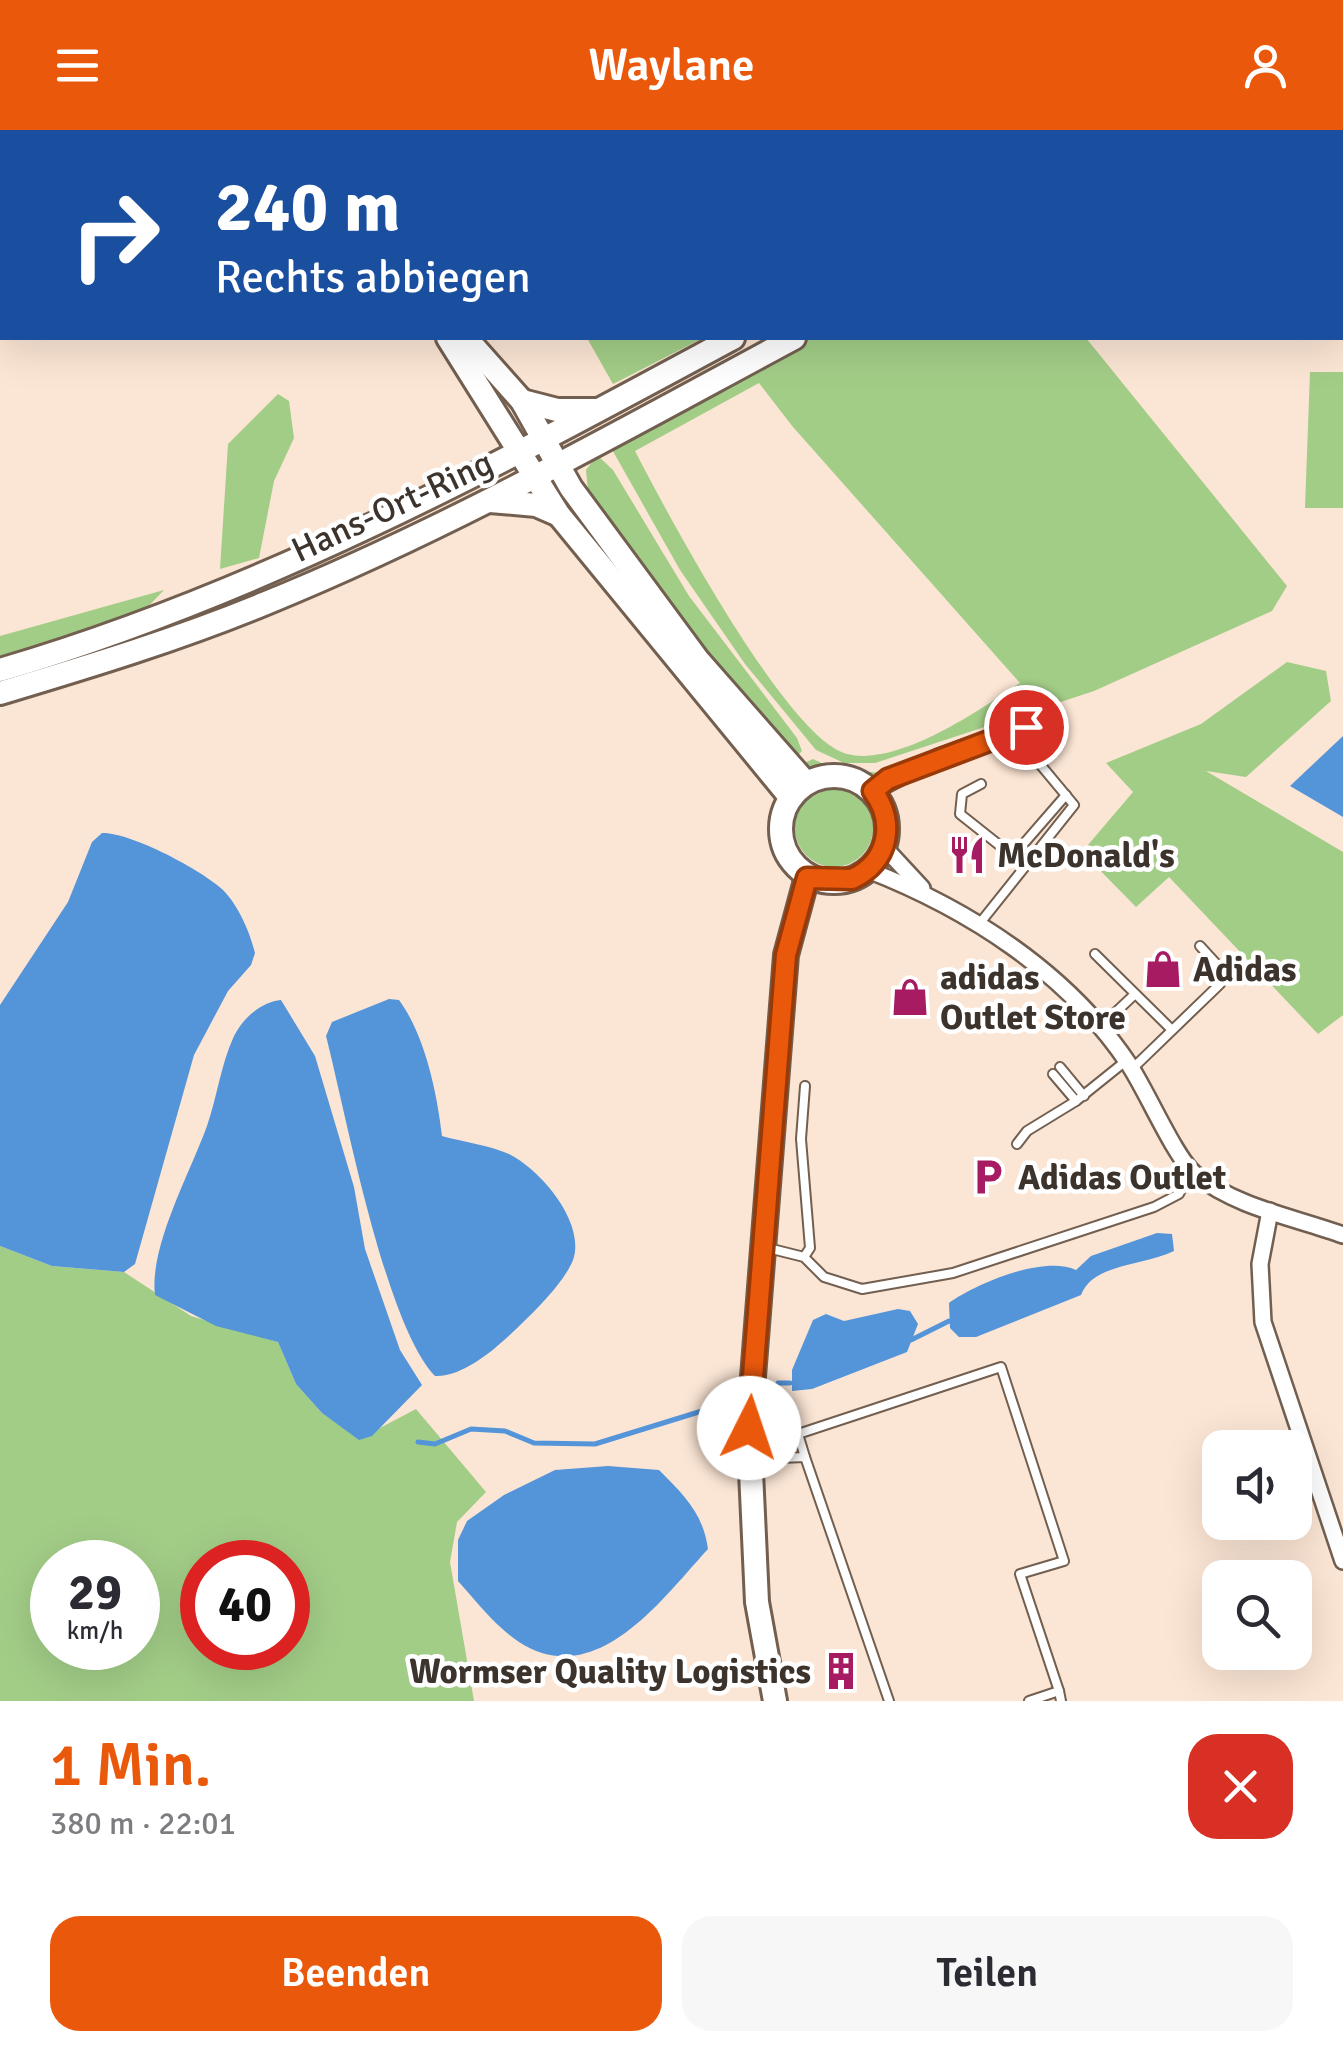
<!DOCTYPE html>
<html lang="de">
<head>
<meta charset="utf-8">
<style>
  body { margin:0; font-family:Signika,sans-serif; background:#f7f7f7; color:#2b2b33; height:100vh; display:flex; flex-direction:column; font-size:38px; white-space:nowrap }
  * { box-sizing:border-box; margin:0 }
  p { font-size:32px; color:#7c7c81 }
  .icon { flex:none; width:55px; height:55px; fill:none; stroke:currentColor; stroke-width:2; stroke-linecap:round; stroke-linejoin:round }
  .map { position:relative; height:1571px; overflow:hidden }
  .details { display:flex; flex-direction:column; background:#fff; flex:1 }
  .details>* { flex:none }
  .hud { position:absolute; left:0px; top:0px; width:1345px; height:210px; box-shadow:0 10px 40px #0002; background:#1a4fa0; color:#fff; overflow:hidden }
  .controls { position:absolute; left:1202px; top:1300px; display:grid; gap:20px }
  .controls a { display:grid; place-items:center; width:110px; height:110px; border-radius:20px; background:#fff; box-shadow:0 10px 40px #0002; font-size:50px }
  .speed { position:absolute; left:30px; top:1410px; display:flex; gap:20px; font-size:50px; font-weight:700; text-align:center }
  .speed>* { display:grid; place-content:center; width:130px; height:130px; border-radius:50%; background:#fff; box-shadow:0 10px 40px #0002; line-height:1 }
  .speed small { font-size:25px; font-weight:400 }
  .speed .limit { border:15px solid #d22; background:#fff; color:#111 }
  .pin { position:absolute; display:grid; place-items:center; width:85px; height:85px; color:#fff; margin:-42px; border:5px solid #fff; border-radius:50%; box-shadow:0 2px 10px #0007 }
  .me { position:absolute; width:110px; margin:-55px; rotate:4deg; stroke-linejoin:round; filter:drop-shadow(0 0 8px #0008) }
  .turn { display:flex; align-items:center; gap:35px; height:210px; padding:0 50px; font-size:45px }
  .turn .icon { width:130px; height:130px; stroke-width:2.5 }
  .turn b { display:block; font-size:70px; line-height:85px }
  .round { display:grid; place-items:center; flex:none; width:105px; height:105px; border-radius:30px; background:#f7f7f7 }
  .head { display:flex; align-items:center; justify-content:space-between; height:170px; padding:0 50px }
  h1 { font-size:60px; font-weight:600; line-height:75px; color:#ea580c }
  .cta { display:flex; gap:20px; margin-top:auto; padding:20px 50px }
  .cta a { flex:1; height:115px; border-radius:30px; background:#ea580c; color:#fff; font-size:40px; font-weight:600; line-height:115px; text-align:center }
  .cta a+a { background:#f7f7f7; color:#2b2b33 }
  header { display:flex; justify-content:space-between; align-items:center; height:130px; padding:0 50px; background:#ea580c; color:#fff; font-size:45px; font-weight:600 }
  .map>svg:first-child { display:block }
  .green { fill:#a2cd87; fill-rule:evenodd }
  .water { fill:#5494d9 }
  .lines { fill:none; stroke-linecap:round; stroke-linejoin:round }
  .stream { stroke:#5494d9; stroke-width:5 }
  .lane-casing { stroke:#725f50; stroke-width:12 }
  .street-casing { stroke:#725f50; stroke-width:20 }
  .secondary-casing { stroke:#725f50; stroke-width:28 }
  .lane { stroke:#fff; stroke-width:8 }
  .street { stroke:#fff; stroke-width:15 }
  .secondary { stroke:#fff; stroke-width:22 }
  .route-casing { stroke:#983908; stroke-width:25 }
  .route { stroke:#ea580c; stroke-width:18 }
  .labels { text-anchor:middle; stroke-width:9; stroke-linejoin:round; paint-order:stroke }
  .street-label { font-size:35px; fill:#3c332d; stroke:#fff }
  .poi-label { font-size:35px; font-weight:bold; fill:#3c332d; stroke:#fff; text-anchor:start }
</style>
</head>
<body>
<header><svg class="icon" aria-label="menu" viewBox="0 0 24 24"><path d="M4 6h16M4 12h16M4 18h16"/></svg>Waylane<svg class="icon" aria-label="person" viewBox="0 0 24 24"><circle cx="12" cy="8" r="4"/><path d="M4 21q1-7 8-7t8 7"/></svg></header>
<div class="map">
<svg width="1343" height="1571" viewBox="0 0 1343 1571">
  <rect width="100%" height="100%" fill="#fbe5d4"/>
  <g class="green">
    <polygon points="587,208 703,208 613,254"/>
    <path d="M808,208h278l201,248 -15,25 -178,80 -219,72h-31l-28,-13 -71,-86 -65,-94 -70,-124zM759,253l34,44 227,256c-40,27 -122,84 -173,71 -60,-15 -181,-243 -212,-303z"/>
    <polygon points="1310,242 1343,242 1343,378 1305,378"/>
    <polygon points="278,264 289,271 294,308 274,351 259,428 220,439 228,314"/>
    <polygon points="597,325 613,340 689,466 797,608 802,621 796,627 717,539 588,361 586,340"/>
    <polygon points="164,460 139,486 0,531 0,506"/>
    <polygon points="1287,532 1326,541 1331,571 1246,647 1206,641 1343,722 1343,885 1318,904 1169,747 1136,777 1082,722 1133,662 1106,633 1201,594"/>
    <path d="M813,629l17,8 50,6c-20,6 -61,4 -78,-9z"/>
    <circle cx="834" cy="698" r="39"/>
    <path d="M0,1116l52,20 72,6 67,44 87,26 18,42 26,29 37,26 57,-30 70,83 -29,30 -7,40 24,139h-474zM52,1432h86v86h-86zM202,1432h86v86h-86z"/>
  </g>
  <g class="water">
    <polygon points="1343,606 1343,687 1290,656"/>
    <path d="M102,703c28,-1 100,37 121,57 15,15 27,42 32,63l-4,12 -23,26 -34,64 -59,209 -11,8 -72,-6 -52,-20v-241l68,-103 24,-60z"/>
    <path d="M389,869l10,1c26,35 38,93 43,136 21,6 47,9 67,18 32,16 77,69 64,106 -9,23 -41,54 -59,71 -20,19 -51,46 -79,45 -50,-52 -89,-262 -109,-340l6,-14z"/>
    <path d="M281,870l34,56 39,131 11,62 35,101 22,35 -50,51 -13,4 -37,-27 -26,-29 -18,-42 -62,-16 -61,-31c-6,-48 35,-122 52,-169 10,-29 14,-62 27,-90 9,-18 27,-34 47,-36z"/>
    <path d="M1157,1103l15,1 2,17c-30,15 -81,12 -93,44l-105,42h-17l-9,-9 -1,-25c28,-20 95,-48 127,-33l15,-14z"/>
    <polygon points="898,1179 910,1181 918,1194 907,1222 812,1259 792,1261 792,1240 813,1190 826,1184 844,1191"/>
    <path d="M608,1336l51,4c25,25 44,43 49,79 -46,50 -112,143 -189,93 -24,-16 -42,-40 -61,-61v-41l9,-19 37,-26 51,-25z"/>
  </g>
  <g class="lines">
    <g class="stream">
      <polyline points="270,0 271,2"/>
      <polyline points="911,1210 949,1191"/>
      <polyline points="778,1253 790,1253"/>
      <polyline points="418,1312 435,1314 471,1299 505,1301 534,1313 595,1314 702,1281"/>
    </g>
    <g class="lane-casing">
      <g id="lane">
        <polyline points="981,654 962,664 960,684 1013,726 1066,665"/>
        <polyline points="980,793 1074,675 1014,603"/>
        <polyline points="1095,824 1172,900"/>
        <polyline points="1099,898 1135,864"/>
        <polyline points="1060,937 1084,966"/>
        <polyline points="1132,939 1220,854 1222,840 1200,816"/>
        <polyline points="1053,944 1076,971"/>
        <polyline points="1017,1014 1027,1001 1076,971 1127,930"/>
        <polyline points="768,1118 804,1127 824,1147 862,1159 953,1143 1154,1077 1179,1064 1190,1041"/>
        <polyline points="804,1127 810,1118 801,1009 805,956"/>
        <polyline points="805,1327 798,1304 1001,1237 1064,1431 1020,1444 1059,1561"/>
        <polyline points="753,1329 805,1327 889,1571"/>
        <polyline points="1029,1571 1059,1561 1061,1571"/>
      </g>
    </g>
    <g class="street-casing">
      <g id="street">
        <polyline points="873,661 939,627 1035,593"/>
        <polyline points="884,717 922,758"/>
        <path d="M868,740c100,39 199,102 260,193 18,26 47,95 67,111 42,34 99,43 148,61"/>
        <polyline points="1270,1081 1260,1134 1263,1192 1343,1431"/>
      </g>
    </g>
    <g class="secondary-casing">
      <g id="secondary">
        <polyline points="338,0 339,2"/>
        <polyline points="1131,2 1136,0"/>
        <polyline points="1182,2 1187,0"/>
        <polyline points="448,208 559,385 791,668"/>
        <polyline points="466,208 522,271 571,358 698,530 806,653"/>
        <polyline points="522,271 557,280 595,280"/>
        <polyline points="490,371 536,375 559,385"/>
        <path d="M0,540c260,-76 496,-204 733,-332"/>
        <path d="M0,563c90,-27 179,-54 266,-90 182,-74 355,-172 528,-265"/>
        <circle cx="834" cy="699" r="53"/>
        <polyline points="775,1571 757,1472 749,1298 786,825 807,747"/>
      </g>
    </g>
    <use href="#lane" class="lane"/>
    <use href="#street" class="street"/>
    <use href="#secondary" class="secondary"/>
  </g>
  <g class="lines">
    <g class="route-casing">
      <path id="route" d="M749,1298l37,-473 21,-77 45,1c37,-17 44,-57 21,-88l15,-12 138,-52"/>
    </g>
    <use href="#route" class="route"/>
  </g>
  <defs>
    <g id="restaurant-bare" transform="scale(3)"><path d="M-5-6h1v4h1v-4h1v4h1v-4h1v5L-1.5 .5V6h-2V.5L-5-1ZM5-6V6H3V1.5H1.5Q1.5-4 5-6Z" fill="#a61b61" stroke="#fff" stroke-width="2.5" paint-order="stroke"/></g>
    <g id="shop-bare" transform="scale(3)"><path d="M-5-2.5h2.3a2.7 3.5 0 0 1 5.4 0H5L5.5 6h-11ZM-1.5-2.5h3a1.5 2.3 0 0 0-3 0Z" fill="#a61b61" stroke="#fff" stroke-width="2.5" paint-order="stroke"/></g>
    <g id="parking-bare" transform="scale(3)"><path d="M-3.5-5.5H1a3.5 3.5 0 0 1 0 7H-1V5.5H-3.5ZM-1-3.4V-.6H.8a1.4 1.4 0 0 0 0-2.8Z" fill="#a61b61" stroke="#fff" stroke-width="2.5" paint-order="stroke"/></g>
    <g id="building-bare" transform="scale(3)"><path d="M-4-6H4V6H1V3H-1V6H-4ZM-2.5-4.3h1.7v1.8h-1.7ZM.8-4.3h1.7v1.8H.8ZM-2.5-1h1.7V.8h-1.7ZM.8-1h1.7V.8H.8Z" fill="#a61b61" stroke="#fff" stroke-width="2.5" paint-order="stroke"/></g>
  </defs>
  <g fill-rule="evenodd">
    <use href="#restaurant-bare" x="967" y="725"/>
    <use href="#shop-bare" x="1163" y="839"/>
    <use href="#shop-bare" x="910" y="867"/>
    <use href="#parking-bare" x="988" y="1047"/>
    <use href="#building-bare" x="841" y="1541"/>
  </g>
  <g class="labels">
    <g class="street-label">
      <text transform="translate(392 376) rotate(-25)" y="12">Hans-Ort-Ring</text>
    </g>
    <g class="poi-label">
      <text x="997" y="737">McDonald's</text>
      <text x="1193" y="851">Adidas</text>
      <text x="940" y="859">adidas<tspan x="940" dy="40">Outlet Store</tspan></text>
      <text x="1018" y="1059">Adidas Outlet</text>
      <text x="811" y="1553" text-anchor="end">Wormser Quality Logistics</text>
    </g>
  </g>
</svg>
<div class="controls">
<a><svg class="icon" aria-label="sound" viewBox="0 0 24 24"><path d="M4 9h4l5-4v14l-5-4H4zM17 9q2 3 0 6"/></svg></a>
<a><svg class="icon" aria-label="search" viewBox="0 0 24 24"><circle cx="10" cy="10" r="6"/><path d="M15 15l6 6"/></svg></a>
</div>
<div class="speed"><div>29<small>km/h</small></div><div class="limit">40</div></div>
<div class="pin" style="left:1026px;top:597px;background:#d93025"><svg class="icon" aria-label="arrive" viewBox="0 0 24 24"><path d="M6 21V4h12l-3 4 3 4H6"/></svg></div>
<svg class="me" style="left:749px;top:1298px" viewBox="-20 -20 40 40"><circle r="19" fill="#fff"/><path d="M0-13L10 11 0 6-10 11z" fill="#ea580c"/></svg>
<div class="hud">
<div class="turn"><svg class="icon" aria-label="right" viewBox="0 0 24 24"><path d="M7 20v-9h11M14 6l5 5-5 5"/></svg><div><b>240 m</b>Rechts abbiegen</div></div>
</div>
</div>
<section class="details">
<div class="head"><div><h1>1 Min.</h1><p>380 m · 22:01</p></div><a class="round" style="background:#d93025;color:#fff"><svg class="icon" aria-label="close" viewBox="0 0 24 24"><path d="M6 6l12 12M18 6L6 18"/></svg></a></div>
<div class="cta"><a>Beenden</a><a>Teilen</a></div>
</section>
</body>
</html>
